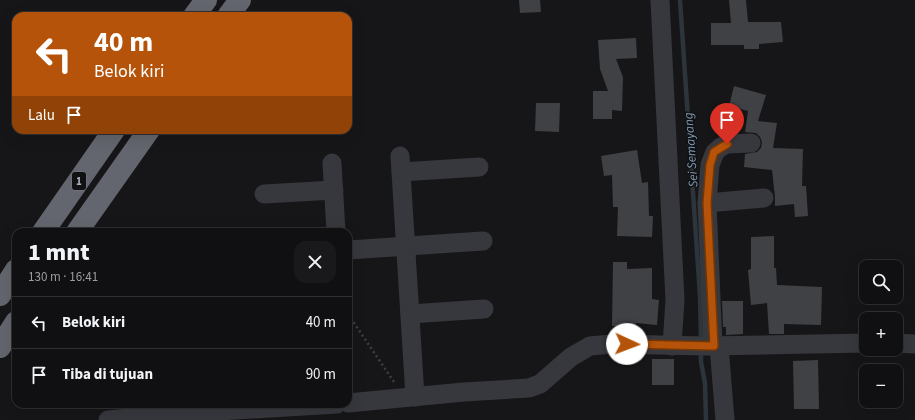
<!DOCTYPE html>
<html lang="id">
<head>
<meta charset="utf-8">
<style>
  body { margin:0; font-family:"Source Sans 3",sans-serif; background:#19191b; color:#f1f3f6; height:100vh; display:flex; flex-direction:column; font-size:15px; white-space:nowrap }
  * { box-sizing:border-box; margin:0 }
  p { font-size:13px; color:#9c9d9f }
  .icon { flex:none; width:22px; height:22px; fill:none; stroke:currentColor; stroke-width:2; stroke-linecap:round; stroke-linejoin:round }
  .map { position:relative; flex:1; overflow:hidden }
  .sheet { position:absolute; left:12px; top:228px; width:340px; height:180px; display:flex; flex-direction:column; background:#101012; border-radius:12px; box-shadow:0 4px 16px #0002,0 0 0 1px #303032 }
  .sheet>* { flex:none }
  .banner { position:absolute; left:12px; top:12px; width:340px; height:122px; border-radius:12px; box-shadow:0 4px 16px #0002,0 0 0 1px #303032; background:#b45309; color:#fff; overflow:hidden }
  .buttons { position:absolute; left:859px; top:260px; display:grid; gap:8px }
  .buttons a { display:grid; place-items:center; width:44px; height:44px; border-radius:8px; background:#101012; box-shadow:0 4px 16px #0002,0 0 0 1px #303032; font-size:20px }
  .pin { position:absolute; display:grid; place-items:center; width:34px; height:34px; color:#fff; margin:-41px -17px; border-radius:50% 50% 50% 0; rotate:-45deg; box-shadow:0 0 4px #0007 }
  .pin .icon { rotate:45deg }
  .me { position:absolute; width:44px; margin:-22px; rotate:92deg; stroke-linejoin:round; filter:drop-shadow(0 0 3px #0008) }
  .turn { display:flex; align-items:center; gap:14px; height:84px; padding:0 16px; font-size:18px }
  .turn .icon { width:52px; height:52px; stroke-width:2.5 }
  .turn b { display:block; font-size:28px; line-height:34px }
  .then { display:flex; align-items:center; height:38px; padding:0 16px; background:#0003; gap:8px; font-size:15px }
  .round { display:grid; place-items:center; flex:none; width:42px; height:42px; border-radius:12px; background:#19191b }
  .head { display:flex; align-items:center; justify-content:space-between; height:68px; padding:0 16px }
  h1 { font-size:24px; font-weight:800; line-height:30px }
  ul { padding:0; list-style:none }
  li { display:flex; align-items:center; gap:12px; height:52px; padding:0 16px; border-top:1px solid #303032 }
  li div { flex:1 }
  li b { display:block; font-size:15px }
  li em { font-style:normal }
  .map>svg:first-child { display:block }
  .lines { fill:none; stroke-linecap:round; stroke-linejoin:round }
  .stream { stroke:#2c353c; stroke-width:4.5 }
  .building { fill:#404145 }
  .path { stroke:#3d3f44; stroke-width:2.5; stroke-dasharray:2 3; stroke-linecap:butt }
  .minor { stroke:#37383d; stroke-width:19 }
  .motorway { stroke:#63666e; stroke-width:22 }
  .route-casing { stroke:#753606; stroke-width:10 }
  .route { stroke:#b45309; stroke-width:7 }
  .labels { text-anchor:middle; stroke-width:3; stroke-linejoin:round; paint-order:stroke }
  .shield { fill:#111113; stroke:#7b7e86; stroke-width:1 }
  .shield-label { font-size:11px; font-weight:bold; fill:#a8adb8 }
  .water-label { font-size:13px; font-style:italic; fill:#7f9bb3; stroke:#111113 }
</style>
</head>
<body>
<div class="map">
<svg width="915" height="420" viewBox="0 0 915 420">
  <rect width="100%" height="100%" fill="#161618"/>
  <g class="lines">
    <g class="stream">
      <polyline points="680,0 700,296 701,342"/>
      <polyline points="701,351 701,362 705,383 706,420"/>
    </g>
  </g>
  <g class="building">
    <polygon points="519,0 540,0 541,12 520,13"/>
    <polygon points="729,0 746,0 748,22 781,22 783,42 759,44 759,49 744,49 744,45 711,45 711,23 731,23"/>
    <polygon points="636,38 637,58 616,59 623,77 622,111 612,110 612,119 593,119 593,91 608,91 600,69 598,40"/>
    <polygon points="734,86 766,95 758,121 777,123 773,148 803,149 802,186 806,186 808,216 795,217 794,204 775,206 775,197 772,170 744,167 745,154 757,152 761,148 762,142 760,137 756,133 745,132 748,111 729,106"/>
    <polygon points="536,103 560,103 559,132 535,131"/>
    <polygon points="637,150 642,183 648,182 649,216 653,216 652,237 617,236 618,207 613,207 612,175 604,176 601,156"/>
    <polygon points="774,236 774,268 776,268 777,285 822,287 821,325 784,324 784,334 769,334 767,303 751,305 748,270 751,269 751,237"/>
    <polygon points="613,262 627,262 627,269 652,268 652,299 659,300 657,325 636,323 635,326 612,326"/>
    <polygon points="722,301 743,301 743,334 726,335 726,327 723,327"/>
    <rect x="652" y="359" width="22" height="26"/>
    <polygon points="818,360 819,409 794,409 793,361"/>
  </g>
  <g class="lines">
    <polyline class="path" points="348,314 394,382"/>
    <g class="minor">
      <polyline points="660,0 675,300 672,346"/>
      <polyline points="400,156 415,397"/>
      <polyline points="332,163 336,232"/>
      <polyline points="401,172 479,167"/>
      <polyline points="264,194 334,190"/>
      <polyline points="707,203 764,198"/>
      <polyline points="348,250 483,241"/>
      <polyline points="410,314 484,309"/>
      <polyline points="896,343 915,344"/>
      <polyline points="713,346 707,203 710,165 715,152 721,147 727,144 751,143"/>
      <polyline points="719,346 725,420"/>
      <polyline points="348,403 464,392 529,388 540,384 571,357 590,346 612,344 707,346 866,343"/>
      <polyline points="108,420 184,413 337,404"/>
    </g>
    <g class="motorway">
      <polyline points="194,16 206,0"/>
      <polyline points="228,16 240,0"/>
      <polyline points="43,232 114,130"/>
      <polyline points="77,232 149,130"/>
      <polyline points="0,295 16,270"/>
      <polyline points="0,347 16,322"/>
    </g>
  </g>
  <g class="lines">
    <g class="route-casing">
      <polyline id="route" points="627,344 714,346 707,203 710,165 714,152 727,144"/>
    </g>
    <use href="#route" class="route"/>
  </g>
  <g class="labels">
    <rect class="shield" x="72" y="172" width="14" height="18" rx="3"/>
    <g class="shield-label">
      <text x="79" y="185">1</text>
    </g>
    <g class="water-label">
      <text transform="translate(690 150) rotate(-94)" y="5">Sei Semayang</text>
    </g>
  </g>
</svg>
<div class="buttons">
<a><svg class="icon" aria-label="search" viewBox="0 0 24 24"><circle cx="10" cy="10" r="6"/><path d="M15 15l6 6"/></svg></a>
<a>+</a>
<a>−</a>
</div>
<div class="pin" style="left:727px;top:144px;background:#d93025"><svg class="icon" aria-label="arrive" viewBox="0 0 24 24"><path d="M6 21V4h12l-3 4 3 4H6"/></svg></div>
<svg class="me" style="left:627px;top:344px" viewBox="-20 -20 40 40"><circle r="19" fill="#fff"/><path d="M0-13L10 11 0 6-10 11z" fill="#b45309"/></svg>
<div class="banner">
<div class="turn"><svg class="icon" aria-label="left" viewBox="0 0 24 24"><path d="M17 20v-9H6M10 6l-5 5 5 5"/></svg><div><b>40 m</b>Belok kiri</div></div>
<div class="then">Lalu<svg class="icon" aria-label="arrive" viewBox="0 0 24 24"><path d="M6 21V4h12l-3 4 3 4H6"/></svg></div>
</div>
<section class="sheet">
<div class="head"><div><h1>1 mnt</h1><p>130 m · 16:41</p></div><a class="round"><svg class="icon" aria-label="close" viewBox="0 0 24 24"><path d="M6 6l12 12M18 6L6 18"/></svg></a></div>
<ul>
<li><svg class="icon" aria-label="left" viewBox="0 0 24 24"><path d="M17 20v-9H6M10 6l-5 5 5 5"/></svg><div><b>Belok kiri</b></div><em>40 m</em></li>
<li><svg class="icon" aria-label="arrive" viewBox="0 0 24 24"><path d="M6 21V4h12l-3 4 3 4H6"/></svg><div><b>Tiba di tujuan</b></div><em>90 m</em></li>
</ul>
</section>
</div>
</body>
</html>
